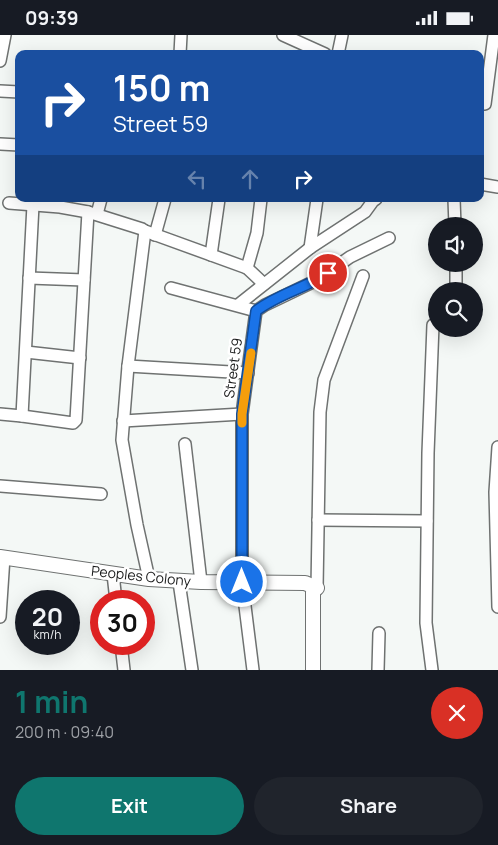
<!DOCTYPE html>
<html lang="en">
<head>
<meta charset="utf-8">
<style>
  body { margin:0; font-family:Manrope,sans-serif; background:#20242c; color:#f1f3f6; height:100vh; display:flex; flex-direction:column; font-size:19px; white-space:nowrap }
  * { box-sizing:border-box; margin:0 }
  p { font-size:16px; color:#9ea1a6 }
  .icon { flex:none; width:28px; height:28px; fill:none; stroke:currentColor; stroke-width:2; stroke-linecap:round; stroke-linejoin:round }
  .map { position:relative; height:635px; overflow:hidden }
  .drawer { display:flex; flex-direction:column; background:#171b24; flex:1 }
  .drawer>* { flex:none }
  .banner { position:absolute; left:15px; top:15px; width:469px; height:152px; border-radius:10px; box-shadow:0 5px 20px #0002; background:#1a4fa0; color:#fff; overflow:hidden }
  .tools { position:absolute; left:428px; top:182px; display:grid; gap:10px }
  .tools a { display:grid; place-items:center; width:55px; height:55px; border-radius:50%; background:#171b24; box-shadow:0 5px 20px #0002; font-size:25px }
  .speed { position:absolute; left:15px; top:555px; display:flex; gap:10px; font-size:25px; font-weight:700; text-align:center }
  .speed>* { display:grid; place-content:center; width:65px; height:65px; border-radius:50%; background:#171b24; box-shadow:0 5px 20px #0002; line-height:1 }
  .speed small { font-size:12px; font-weight:400 }
  .speed .limit { border:8px solid #d22; background:#fff; color:#111 }
  .pin { position:absolute; display:grid; place-items:center; width:42px; height:42px; color:#fff; margin:-21px; border:2px solid #fff; border-radius:50%; box-shadow:0 1px 5px #0007 }
  .me { position:absolute; width:55px; margin:-28px; rotate:0deg; stroke-linejoin:round; filter:drop-shadow(0 0 4px #0008) }
  .turn { display:flex; align-items:center; gap:18px; height:105px; padding:0 15px; font-size:22px }
  .turn .icon { width:65px; height:65px; stroke-width:2.5 }
  .turn b { display:block; font-size:35px; line-height:42px }
  .lanes { display:flex; align-items:center; height:48px; padding:0 15px; background:#0003; justify-content:center; gap:25px; direction:ltr }
  .lanes .off { opacity:.35 }
  .round { display:grid; place-items:center; flex:none; width:52px; height:52px; border-radius:26px; background:#20242c }
  .summary { display:flex; align-items:center; justify-content:space-between; height:85px; padding:0 15px }
  h1 { font-size:30px; font-weight:700; line-height:38px; color:#0f766e }
  .primary-button { display:flex; gap:10px; margin-top:auto; padding:10px 15px }
  .primary-button a { flex:1; height:58px; border-radius:30px; background:#0f766e; color:#fff; font-size:20px; font-weight:700; line-height:58px; text-align:center }
  .primary-button a+a { background:#20242c; color:#f1f3f6 }
  .status { display:flex; justify-content:space-between; align-items:center; height:35px; padding:0 25px; background:#171b24; direction:ltr }
  .status svg { height:14px; fill:currentColor }
  .map>svg:first-child { display:block }
  .lines { fill:none; stroke-linecap:round; stroke-linejoin:round }
  .minor-casing { stroke:#6f7271; stroke-width:14 }
  .tertiary-casing { stroke:#6f7271; stroke-width:16 }
  .minor { stroke:#fff; stroke-width:11 }
  .tertiary { stroke:#fff; stroke-width:14 }
  .route-casing { stroke:#114b97; stroke-width:12 }
  .route { stroke:#1a73e8; stroke-width:9 }
  .slow { stroke:#f59e0b; stroke-width:9 }
  .labels { text-anchor:middle; stroke-width:5; stroke-linejoin:round; paint-order:stroke }
  .street-label { font-size:14px; fill:#181919; stroke:#fff }
</style>
</head>
<body>
<div class="status"><b>09:39</b><svg viewBox="0 0 49 12"><path d="M0 12V9h3v3zM5 12V6h3v6zM10 12V3h3v9zM15 12V0h3v12zM26 1h20v11H26zM47 4h2v5h-2z"/></svg></div>
<div class="map">
<svg width="498" height="635" viewBox="0 0 498 635">
  <rect width="100%" height="100%" fill="#f4f8f6"/>
  <g class="lines">
    <g class="minor-casing">
      <g id="minor">
        <polyline points="283,0 325,19"/>
        <polyline points="180,19 181,0"/>
        <polyline points="338,19 342,0"/>
        <polyline points="0,26 5,0"/>
        <polyline points="0,56 19,57"/>
        <polyline points="485,69 494,0"/>
        <polyline points="0,109 19,110"/>
        <polyline points="480,149 498,152"/>
        <polyline points="454,164 455,191"/>
        <polyline points="9,168 60,172 88,177 142,194 145,196 247,233 264,249"/>
        <polyline points="97,179 101,164"/>
        <polyline points="145,196 128,331 122,405 137,490 149,544"/>
        <polyline points="155,200 165,164"/>
        <polyline points="310,213 317,164"/>
        <polyline points="211,220 219,164"/>
        <polyline points="456,229 456,256"/>
        <polyline points="247,233 257,198 261,164"/>
        <polyline points="29,243 84,245"/>
        <polyline points="171,253 256,276"/>
        <polyline points="238,270 310,213 365,177 373,166 376,164"/>
        <polyline points="26,317 80,323"/>
        <polyline points="128,331 248,338"/>
        <polyline points="0,379 22,381 73,388 76,385 88,177"/>
        <polyline points="22,381 33,170"/>
        <polyline points="123,386 242,379"/>
        <polyline points="185,409 201,547"/>
        <polyline points="498,412 495,457 498,572"/>
        <polyline points="0,451 101,459"/>
        <polyline points="318,485 427,486"/>
        <polyline points="113,539 116,566"/>
        <polyline points="179,547 192,635"/>
        <polyline points="317,553 320,377 324,345 363,241"/>
        <polyline points="0,582 4,522"/>
        <polyline points="121,609 124,635"/>
        <polyline points="253,635 242,547 242,379 256,276 265,270 317,245 350,222 389,203"/>
        <polyline points="378,635 379,598"/>
        <polyline points="432,635 426,588 428,418 433,290"/>
      </g>
    </g>
    <g class="tertiary-casing">
      <polyline id="tertiary" points="0,522 149,544 201,547 305,548 317,553 313,556 313,635"/>
    </g>
    <use href="#minor" class="minor"/>
    <use href="#tertiary" class="tertiary"/>
  </g>
  <g class="lines">
    <g class="route-casing">
      <path id="route" d="M242,547v-168l14,-103c22,-17 50,-23 72,-38"/>
    </g>
    <use href="#route" class="route"/>
    <polyline class="slow" points="242,388 242,379 251,318"/>
  </g>
  <g class="labels">
    <g class="street-label">
      <text transform="translate(233 333) rotate(-82)" y="5">Street 59</text>
      <text transform="translate(141 541) rotate(6)" y="5">Peoples Colony</text>
    </g>
  </g>
</svg>
<div class="tools">
<a><svg class="icon" aria-label="sound" viewBox="0 0 24 24"><path d="M4 9h4l5-4v14l-5-4H4zM17 9q2 3 0 6"/></svg></a>
<a><svg class="icon" aria-label="search" viewBox="0 0 24 24"><circle cx="10" cy="10" r="6"/><path d="M15 15l6 6"/></svg></a>
</div>
<div class="speed"><div>20<small>km/h</small></div><div class="limit">30</div></div>
<div class="pin" style="left:328px;top:238px;background:#d93025"><svg class="icon" aria-label="arrive" viewBox="0 0 24 24"><path d="M6 21V4h12l-3 4 3 4H6"/></svg></div>
<svg class="me" style="left:242px;top:547px" viewBox="-20 -20 40 40"><circle r="17" fill="#1a73e8" stroke="#fff" stroke-width="3"/><path d="M0-11L8 9 0 5-8 9z" fill="#fff"/></svg>
<div class="banner">
<div class="turn"><svg class="icon" aria-label="right" viewBox="0 0 24 24"><path d="M7 20v-9h11M14 6l5 5-5 5"/></svg><div><b>150 m</b>Street 59</div></div>
<div class="lanes"><svg class="icon off" aria-label="left" viewBox="0 0 24 24"><path d="M17 20v-9H6M10 6l-5 5 5 5"/></svg><svg class="icon off" aria-label="ahead" viewBox="0 0 24 24"><path d="M12 20V5M6 11l6-6 6 6"/></svg><svg class="icon" aria-label="right" viewBox="0 0 24 24"><path d="M7 20v-9h11M14 6l5 5-5 5"/></svg></div>
</div>
</div>
<section class="drawer">
<div class="summary"><div><h1>1 min</h1><p>200 m · 09:40</p></div><a class="round" style="background:#d93025;color:#fff"><svg class="icon" aria-label="close" viewBox="0 0 24 24"><path d="M6 6l12 12M18 6L6 18"/></svg></a></div>
<div class="primary-button"><a>Exit</a><a>Share</a></div>
</section>
</body>
</html>
